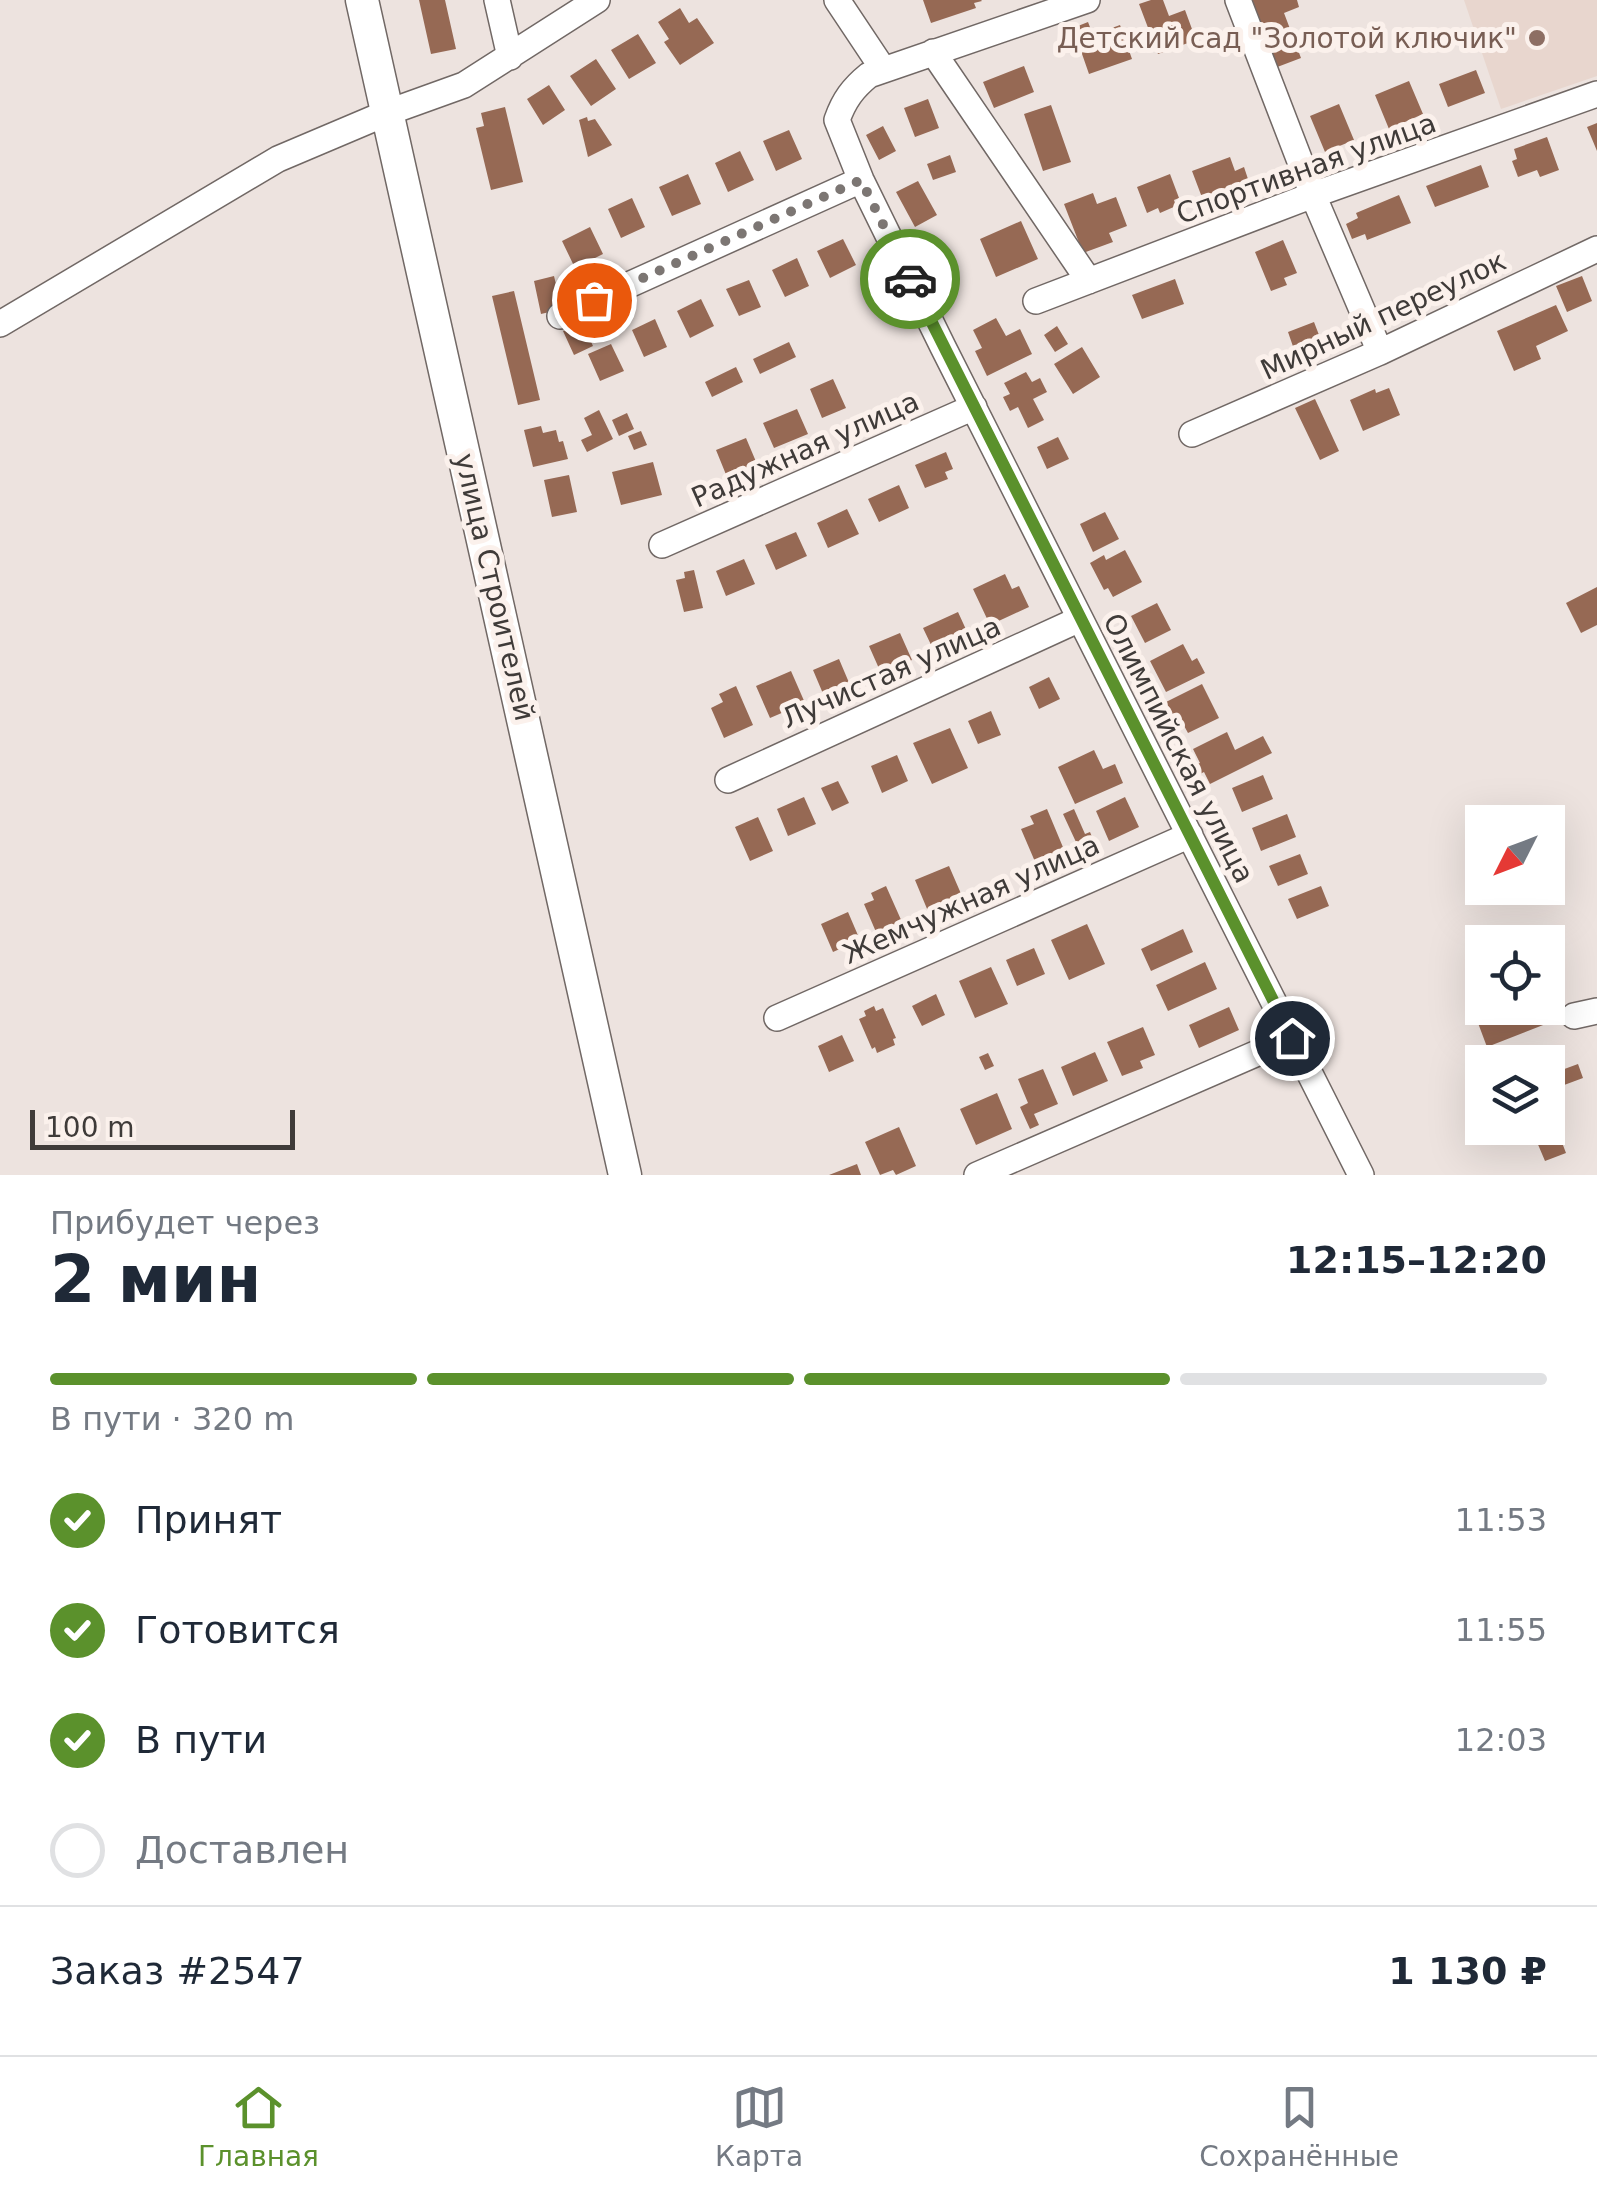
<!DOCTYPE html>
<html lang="ru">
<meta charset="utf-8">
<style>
body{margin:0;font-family:"DejaVu Sans",sans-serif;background:#f6f6f7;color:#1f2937;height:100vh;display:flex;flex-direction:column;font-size:38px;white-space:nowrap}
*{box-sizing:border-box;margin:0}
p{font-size:32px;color:#747a83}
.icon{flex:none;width:55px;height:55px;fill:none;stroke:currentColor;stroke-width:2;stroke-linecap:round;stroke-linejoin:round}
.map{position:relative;height:1175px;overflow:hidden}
.side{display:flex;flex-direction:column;background:#fff;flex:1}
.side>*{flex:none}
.needle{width:65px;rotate:228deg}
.controls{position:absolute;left:1465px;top:805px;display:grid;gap:20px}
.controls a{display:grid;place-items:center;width:100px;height:100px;border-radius:0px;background:#fff;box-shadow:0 10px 40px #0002;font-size:50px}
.scale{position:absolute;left:30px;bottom:25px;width:265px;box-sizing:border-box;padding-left:10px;border:5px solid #3f3b39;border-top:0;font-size:28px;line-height:35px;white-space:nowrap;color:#3f3b39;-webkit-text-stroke:8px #fbf1ec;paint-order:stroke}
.pin{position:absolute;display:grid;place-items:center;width:85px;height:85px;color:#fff;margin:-42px;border:5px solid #fff;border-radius:50%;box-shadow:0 2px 10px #0007}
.courier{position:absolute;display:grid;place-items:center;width:100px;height:100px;margin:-50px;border:8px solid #5b912c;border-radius:50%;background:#fff;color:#222;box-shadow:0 2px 12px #0007}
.headline em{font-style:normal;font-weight:700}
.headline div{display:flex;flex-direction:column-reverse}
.headline{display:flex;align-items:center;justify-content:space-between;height:170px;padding:0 50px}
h1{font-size:65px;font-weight:700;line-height:75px}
.bar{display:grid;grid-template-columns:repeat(4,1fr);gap:15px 10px;align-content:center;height:120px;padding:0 50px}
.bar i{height:12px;border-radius:8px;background:#e0e1e3}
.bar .current{background:#5b912c}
.bar p{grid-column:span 4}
.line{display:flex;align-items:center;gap:25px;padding:0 50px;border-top:2px solid #e0e1e3}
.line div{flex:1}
ol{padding:0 50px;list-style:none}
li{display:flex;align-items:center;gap:30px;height:110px}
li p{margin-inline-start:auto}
li .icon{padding:10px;border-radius:50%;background:#5b912c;color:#fff;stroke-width:4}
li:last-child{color:#747a83}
li i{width:55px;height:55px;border:5px solid #e0e1e3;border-radius:50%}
.tabs{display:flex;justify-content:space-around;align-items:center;height:140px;border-top:2px solid #e0e1e3;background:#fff;font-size:28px;color:#747a83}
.tabs a{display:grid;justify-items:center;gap:5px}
.tabs .current{color:#5b912c}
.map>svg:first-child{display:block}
.built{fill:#e8d6ce}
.building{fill:#966954}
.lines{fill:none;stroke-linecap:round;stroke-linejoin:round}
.minor-casing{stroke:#716865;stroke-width:28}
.major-casing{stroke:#716865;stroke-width:35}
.minor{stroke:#fff;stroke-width:25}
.major{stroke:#fff;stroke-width:32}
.done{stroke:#7c7673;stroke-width:10;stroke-dasharray:0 18}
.route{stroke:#5b912c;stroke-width:12}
.education-dot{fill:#8d6e63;stroke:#fbf1ec;stroke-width:4}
.labels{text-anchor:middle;stroke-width:10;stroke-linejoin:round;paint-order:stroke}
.education-label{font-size:28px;fill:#785e54;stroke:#fbf1ec;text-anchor:end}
.street-label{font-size:28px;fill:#3f3b39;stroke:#fbf1ec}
</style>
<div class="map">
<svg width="1597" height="1175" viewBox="0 0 1597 1175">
<rect width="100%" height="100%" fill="#ede3df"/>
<!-- built -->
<path class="built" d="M 1464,0 L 1597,0 L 1597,76 L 1501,109 Z"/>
<!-- building -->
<path class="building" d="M 419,0 L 445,0 L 456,49 L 431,54 Z
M 923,0 L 981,0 L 982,1 L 974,3 L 976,8 L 931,23 Z
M 1151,0 L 1163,0 L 1169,16 L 1185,10 L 1196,40 L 1158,54 L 1139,4 Z
M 1246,0 L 1297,0 L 1299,7 L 1284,13 L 1301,58 L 1272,69 Z
M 680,8 L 689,23 L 697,18 L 714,43 L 680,65 L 664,42 L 669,39 L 658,22 Z
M 1088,22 L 1093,35 L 1120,25 L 1132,59 L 1089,74 L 1073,28 Z
M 638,34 L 656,63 L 629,79 L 611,50 Z
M 596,59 L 616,89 L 591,106 L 570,76 Z
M 1024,66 L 1034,92 L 994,108 L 983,82 Z
M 1476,70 L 1485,93 L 1448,107 L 1439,84 Z
M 1409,81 L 1423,114 L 1389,129 L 1375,95 Z
M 549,85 L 565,110 L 543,125 L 527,99 Z
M 928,99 L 939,128 L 915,137 L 904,108 Z
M 1339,104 L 1354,140 L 1325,152 L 1310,116 Z
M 1051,105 L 1071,162 L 1043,171 L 1024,114 Z
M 505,107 L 523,182 L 491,190 L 476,128 L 484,126 L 481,113 Z
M 587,117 L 588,121 L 595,119 L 612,145 L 588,157 L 579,120 Z
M 1597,123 L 1597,151 L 1587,127 Z
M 883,126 L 896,151 L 879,160 L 866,135 Z
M 789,130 L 802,159 L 776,171 L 763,141 Z
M 1547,137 L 1559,170 L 1540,177 L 1537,170 L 1518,177 L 1512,161 L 1517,159 L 1514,149 Z
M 740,151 L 754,180 L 728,192 L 715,163 Z
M 950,155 L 956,172 L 933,180 L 927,164 Z
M 1230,157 L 1235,171 L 1244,167 L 1249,182 L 1222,193 L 1224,201 L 1206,208 L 1192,171 Z
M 1481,165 L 1489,187 L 1435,207 L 1426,186 Z
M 688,174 L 701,204 L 672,216 L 659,187 Z
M 1170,174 L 1179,198 L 1174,200 L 1176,206 L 1160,213 L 1158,208 L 1147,213 L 1137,187 Z
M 918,181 L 937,215 L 915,227 L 896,192 Z
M 1093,193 L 1097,204 L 1116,197 L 1127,226 L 1109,233 L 1113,242 L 1083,253 L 1064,204 Z
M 1399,195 L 1411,223 L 1367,240 L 1365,234 L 1352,239 L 1346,224 L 1358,218 L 1356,213 Z
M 632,198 L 645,227 L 621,238 L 608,209 Z
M 1021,221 L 1038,259 L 996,277 L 980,239 Z
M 590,227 L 603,254 L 579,266 L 590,288 L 573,296 L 563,274 L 575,268 L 562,241 Z
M 843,239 L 856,265 L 830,278 L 817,251 Z
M 1283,240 L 1297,273 L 1284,278 L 1287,285 L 1271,291 L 1255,252 Z
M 797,258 L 809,286 L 785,297 L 772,270 Z
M 554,276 L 562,309 L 541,314 L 534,281 Z
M 1582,276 L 1592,301 L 1567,312 L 1556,286 Z
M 1175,279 L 1184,304 L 1142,319 L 1132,295 Z
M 749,280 L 761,307 L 739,316 L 726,289 Z
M 514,291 L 540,400 L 518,405 L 492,296 Z
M 701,299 L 714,326 L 690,338 L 677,311 Z
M 1556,305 L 1568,331 L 1536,346 L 1541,359 L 1514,371 L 1497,331 Z
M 996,318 L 1006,336 L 1020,329 L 1032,354 L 987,376 L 975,351 L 982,348 L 973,330 Z
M 655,319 L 667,347 L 644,357 L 632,330 Z
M 582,322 L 593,346 L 574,355 L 563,331 Z
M 1314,322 L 1324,348 L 1297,358 L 1288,332 Z
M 1057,326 L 1068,344 L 1055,352 L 1044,335 Z
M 789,342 L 796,357 L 760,374 L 753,359 Z
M 611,344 L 624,371 L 600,381 L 588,354 Z
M 1082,347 L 1100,377 L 1073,394 L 1054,364 Z
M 736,367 L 743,382 L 712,397 L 705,382 Z
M 1026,372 L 1032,382 L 1040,378 L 1047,392 L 1033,399 L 1044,420 L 1028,428 L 1018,407 L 1010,411 L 1003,397 L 1010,394 L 1004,383 Z
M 833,379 L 846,408 L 822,418 L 810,389 Z
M 1389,388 L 1400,415 L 1363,431 L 1350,400 L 1375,389 L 1376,393 Z
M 1315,399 L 1339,451 L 1320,460 L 1295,408 Z
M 797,409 L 808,434 L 774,448 L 763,423 Z
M 599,410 L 613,439 L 587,452 L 581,440 L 592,435 L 584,418 Z
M 627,413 L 634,429 L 619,436 L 612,420 Z
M 541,426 L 543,433 L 556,430 L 559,442 L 563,441 L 568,459 L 533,467 L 524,430 Z
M 641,431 L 647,445 L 634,450 L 628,436 Z
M 1058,437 L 1069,459 L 1047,469 L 1037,447 Z
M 746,438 L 757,464 L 727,477 L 716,450 Z
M 946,452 L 953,469 L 945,472 L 948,479 L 925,488 L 915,465 Z
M 653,462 L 662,495 L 621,505 L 612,472 Z
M 569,475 L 577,512 L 552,517 L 544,480 Z
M 899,485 L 909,508 L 879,522 L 868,499 Z
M 847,509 L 859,534 L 828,548 L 817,523 Z
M 1105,512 L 1119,539 L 1093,552 L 1080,524 Z
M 796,532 L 807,556 L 776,570 L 765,545 Z
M 1125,550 L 1142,582 L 1113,597 L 1108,588 L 1104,590 L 1090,563 L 1104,555 L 1106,560 Z
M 744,559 L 755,584 L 726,596 L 716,571 Z
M 694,570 L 703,608 L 684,612 L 676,580 L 685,578 L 684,572 Z
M 1005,574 L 1012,589 L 1019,586 L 1029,607 L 990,625 L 973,589 Z
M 1597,587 L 1597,625 L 1581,633 L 1566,603 Z
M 1157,603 L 1171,630 L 1145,643 L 1131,616 Z
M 958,612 L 969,636 L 934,651 L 923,628 Z
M 900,633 L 912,660 L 881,673 L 869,646 Z
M 1183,644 L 1192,661 L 1197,658 L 1205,673 L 1166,692 L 1150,661 Z
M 839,659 L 850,685 L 824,696 L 813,670 Z
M 791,671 L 805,703 L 770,718 L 756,686 Z
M 1049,677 L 1060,699 L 1039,709 L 1029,687 Z
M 1202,684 L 1219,718 L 1188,733 L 1177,713 L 1173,715 L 1166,702 Z
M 736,686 L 753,725 L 724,738 L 711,708 L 723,702 L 719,694 Z
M 991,711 L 1001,735 L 978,744 L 968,721 Z
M 950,728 L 968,768 L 932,784 L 913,743 Z
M 1227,732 L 1235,750 L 1263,736 L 1272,753 L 1210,784 L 1204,772 L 1200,774 L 1195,765 L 1200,763 L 1193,749 Z
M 1094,750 L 1103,769 L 1115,764 L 1123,783 L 1075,804 L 1058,767 Z
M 897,755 L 908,781 L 882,793 L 871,766 Z
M 1263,775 L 1273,799 L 1242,812 L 1232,788 Z
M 838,781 L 849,803 L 832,811 L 821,788 Z
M 804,797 L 816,824 L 788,836 L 777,809 Z
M 1125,797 L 1139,827 L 1109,841 L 1096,811 Z
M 1047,809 L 1070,864 L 1054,871 L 1048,859 L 1036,864 L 1021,829 L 1034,824 L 1030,816 Z
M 1074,809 L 1085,834 L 1090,832 L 1097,849 L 1082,855 L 1063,814 Z
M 1287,814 L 1296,837 L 1261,851 L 1252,828 Z
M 758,817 L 773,851 L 750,861 L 735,827 Z
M 1300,854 L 1308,874 L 1278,886 L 1269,866 Z
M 949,866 L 962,896 L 945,903 L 952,920 L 935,928 L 915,880 Z
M 886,886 L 902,922 L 898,923 L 902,931 L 883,939 L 879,931 L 876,932 L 864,904 L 874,900 L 871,893 Z
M 1321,886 L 1329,906 L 1297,919 L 1288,899 Z
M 848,912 L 860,940 L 833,952 L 821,924 Z
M 1087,924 L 1105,964 L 1069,980 L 1051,940 Z
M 1183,929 L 1193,952 L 1151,971 L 1141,949 Z
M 1034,948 L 1045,974 L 1017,986 L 1006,960 Z
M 1205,962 L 1217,989 L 1168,1011 L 1156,985 Z
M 991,967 L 1008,1004 L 975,1018 L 959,981 Z
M 936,994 L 945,1015 L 922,1026 L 912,1006 Z
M 1552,995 L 1561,1018 L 1487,1047 L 1478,1023 L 1519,1008 L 1548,1008 L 1548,997 Z
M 874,1006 L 876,1011 L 883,1008 L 896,1038 L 893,1039 L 895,1045 L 877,1053 L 875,1047 L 872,1049 L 859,1019 L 866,1016 L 864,1011 Z
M 1229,1007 L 1239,1030 L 1199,1048 L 1189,1025 Z
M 1143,1027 L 1155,1055 L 1140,1061 L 1143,1068 L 1122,1076 L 1107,1042 Z
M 842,1035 L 854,1061 L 829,1072 L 818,1046 Z
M 1095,1052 L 1108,1081 L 1073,1096 L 1061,1067 Z
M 988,1053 L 994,1066 L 985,1070 L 979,1057 Z
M 1578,1064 L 1583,1078 L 1548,1091 L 1548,1075 Z
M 1043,1069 L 1058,1104 L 1034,1114 L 1039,1125 L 1030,1129 L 1020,1107 L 1028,1103 L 1018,1079 Z
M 997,1093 L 1012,1129 L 976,1145 L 960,1109 Z
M 1548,1106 L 1566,1153 L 1545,1161 L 1531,1128 L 1548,1128 Z
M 899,1127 L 916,1166 L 896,1175 L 893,1170 L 880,1175 L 865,1142 Z
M 857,1164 L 861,1175 L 829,1175 Z"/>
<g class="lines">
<defs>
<path id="minor" d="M 497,0 L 510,57
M 837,0 L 883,69
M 1087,0 L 869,75 C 853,88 844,100 837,120 L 861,180 L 943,347 L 1361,1175
M 1238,0 L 1313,195 L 1380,352
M 933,52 L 1089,281
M 1036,301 L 1313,195 L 1597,94
M 560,316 L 861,180
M 0,324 L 278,159 L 389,112 L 464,85 L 597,0
M 1192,434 L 1380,352 L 1597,249
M 662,545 L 974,407
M 728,780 L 1080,619
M 1574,1016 L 1597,1011
M 777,1018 L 1190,835
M 977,1175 L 1292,1038"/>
<path id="major" d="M 362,0 L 625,1175"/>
</defs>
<!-- minor casing -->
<use href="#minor" class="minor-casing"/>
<!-- major casing -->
<use href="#major" class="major-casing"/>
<!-- minor -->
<use href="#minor" class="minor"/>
<!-- major -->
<use href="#major" class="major"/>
</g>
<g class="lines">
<!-- done -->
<path class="done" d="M 594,300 L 861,180 L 910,279"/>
<!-- route -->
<path class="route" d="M 910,279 L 1292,1038"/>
</g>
<!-- markers -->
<circle class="education-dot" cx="1537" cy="38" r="10"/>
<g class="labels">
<!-- education labels -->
<g class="education-label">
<text x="1517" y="48">Детский сад "Золотой ключик"</text>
</g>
<!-- street labels -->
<g class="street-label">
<text transform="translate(1306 168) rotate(-20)" y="10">Спортивная улица</text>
<text transform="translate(1383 315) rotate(-25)" y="10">Мирный переулок</text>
<text transform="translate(805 449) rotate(-24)" y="10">Радужная улица</text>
<text transform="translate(495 587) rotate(77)" y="10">улица Строителей</text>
<text transform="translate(891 672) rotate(-24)" y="10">Лучистая улица</text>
<text transform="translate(1179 748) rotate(63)" y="10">Олимпийская улица</text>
<text transform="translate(971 899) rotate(-24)" y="10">Жемчужная улица</text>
</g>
</g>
</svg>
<div class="controls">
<a><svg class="needle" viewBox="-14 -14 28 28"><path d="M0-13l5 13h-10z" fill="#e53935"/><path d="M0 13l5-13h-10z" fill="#747a83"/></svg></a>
<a><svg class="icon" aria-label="locate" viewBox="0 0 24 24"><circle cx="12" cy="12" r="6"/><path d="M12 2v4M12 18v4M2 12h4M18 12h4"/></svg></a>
<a><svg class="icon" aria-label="layers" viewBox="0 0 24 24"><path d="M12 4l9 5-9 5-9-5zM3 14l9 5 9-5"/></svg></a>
</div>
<div class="scale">100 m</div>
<div class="pin" style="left:594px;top:300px;background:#ea580c"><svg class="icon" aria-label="bag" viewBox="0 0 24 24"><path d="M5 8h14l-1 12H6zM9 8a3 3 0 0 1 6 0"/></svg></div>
<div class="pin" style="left:1292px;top:1038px;background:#1f2937"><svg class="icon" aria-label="home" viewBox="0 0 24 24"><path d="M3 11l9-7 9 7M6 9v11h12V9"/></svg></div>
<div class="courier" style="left:910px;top:279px"><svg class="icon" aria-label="car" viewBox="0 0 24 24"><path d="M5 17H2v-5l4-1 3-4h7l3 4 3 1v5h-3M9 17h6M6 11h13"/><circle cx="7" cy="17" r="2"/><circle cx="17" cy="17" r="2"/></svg></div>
</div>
<section class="side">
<div class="headline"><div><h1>2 мин</h1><p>Прибудет через</p></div><em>12:15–12:20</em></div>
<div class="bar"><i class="current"></i><i class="current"></i><i class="current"></i><i></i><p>В пути · 320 m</p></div>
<ol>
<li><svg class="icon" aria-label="check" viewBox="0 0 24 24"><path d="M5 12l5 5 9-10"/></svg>Принят<p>11:53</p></li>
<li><svg class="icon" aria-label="check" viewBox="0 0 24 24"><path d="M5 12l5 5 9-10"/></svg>Готовится<p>11:55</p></li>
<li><svg class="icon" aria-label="check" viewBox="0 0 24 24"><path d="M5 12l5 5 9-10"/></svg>В пути<p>12:03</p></li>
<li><i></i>Доставлен</li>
</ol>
<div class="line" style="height:130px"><div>Заказ #2547</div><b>1 130 ₽</b></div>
</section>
<nav class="tabs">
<a class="current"><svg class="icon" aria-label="home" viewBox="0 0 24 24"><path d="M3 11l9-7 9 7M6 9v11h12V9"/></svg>Главная</a>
<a><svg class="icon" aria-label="map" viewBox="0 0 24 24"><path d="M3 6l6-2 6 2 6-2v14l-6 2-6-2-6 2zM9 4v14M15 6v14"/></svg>Карта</a>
<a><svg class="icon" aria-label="saved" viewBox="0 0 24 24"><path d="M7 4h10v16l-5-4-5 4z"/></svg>Сохранённые</a>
</nav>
